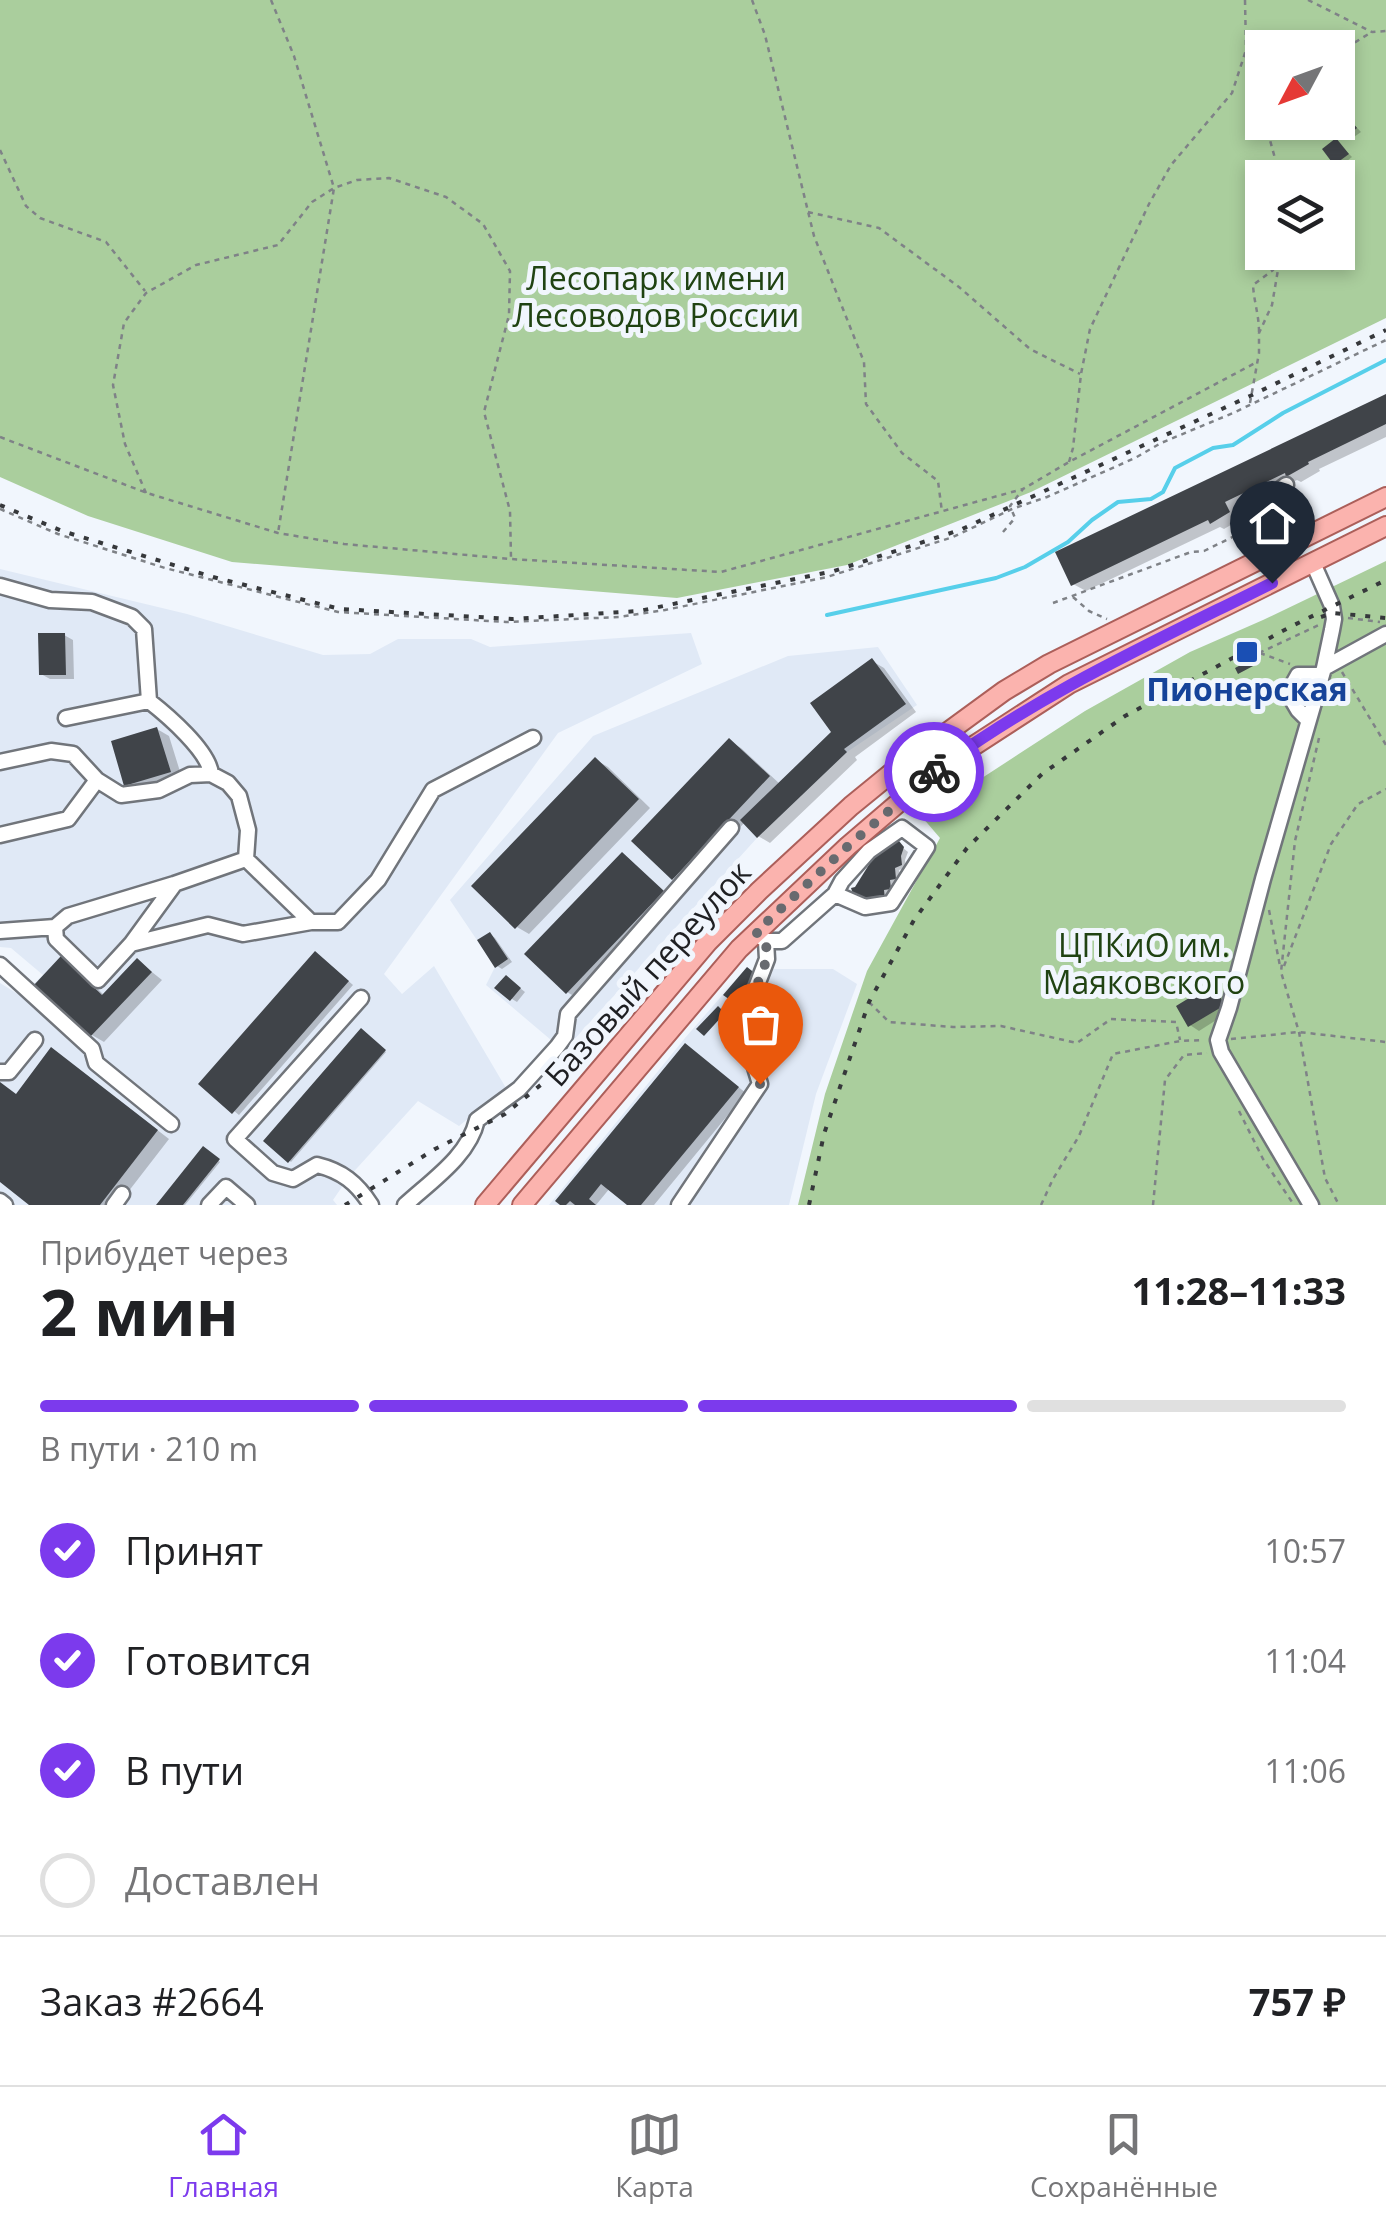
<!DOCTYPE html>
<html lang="ru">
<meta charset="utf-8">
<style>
body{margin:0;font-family:"Open Sans",sans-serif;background:#f2f2f2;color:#202124;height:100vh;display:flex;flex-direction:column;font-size:38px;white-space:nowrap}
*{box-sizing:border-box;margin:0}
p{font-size:32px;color:#757577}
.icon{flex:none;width:55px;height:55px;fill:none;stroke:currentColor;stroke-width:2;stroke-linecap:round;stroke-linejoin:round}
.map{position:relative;height:1205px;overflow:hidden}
.side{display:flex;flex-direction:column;background:#fff;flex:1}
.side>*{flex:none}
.needle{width:65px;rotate:229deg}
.fabs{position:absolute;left:1245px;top:30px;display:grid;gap:20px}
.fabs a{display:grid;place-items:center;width:110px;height:110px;border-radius:0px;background:#fff;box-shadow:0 5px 15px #0003;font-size:50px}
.pin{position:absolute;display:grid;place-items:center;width:85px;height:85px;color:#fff;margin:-102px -42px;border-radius:50% 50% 50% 0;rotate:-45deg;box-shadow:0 0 10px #0007}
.pin .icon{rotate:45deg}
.courier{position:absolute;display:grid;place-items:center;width:100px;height:100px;margin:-50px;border:8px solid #7c3aed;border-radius:50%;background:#fff;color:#222;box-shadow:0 2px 12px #0007}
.overview em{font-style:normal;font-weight:700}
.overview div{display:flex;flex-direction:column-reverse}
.overview{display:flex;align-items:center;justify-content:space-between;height:170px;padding:0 40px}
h1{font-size:65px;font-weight:700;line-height:75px}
.bar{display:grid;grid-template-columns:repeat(4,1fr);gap:15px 10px;align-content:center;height:120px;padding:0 40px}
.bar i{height:12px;border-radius:8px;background:#e0e0e0}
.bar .selected{background:#7c3aed}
.bar p{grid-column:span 4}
.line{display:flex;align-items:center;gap:25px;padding:0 40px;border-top:2px solid #e0e0e0}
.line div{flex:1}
ol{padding:0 40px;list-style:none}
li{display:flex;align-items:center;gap:30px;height:110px}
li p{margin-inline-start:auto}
li .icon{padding:10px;border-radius:50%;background:#7c3aed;color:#fff;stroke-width:4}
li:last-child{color:#757577}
li i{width:55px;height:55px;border:5px solid #e0e0e0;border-radius:50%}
.menu{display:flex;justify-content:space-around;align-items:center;height:140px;border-top:2px solid #e0e0e0;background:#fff;font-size:28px;color:#757577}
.menu a{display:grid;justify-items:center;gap:5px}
.menu .selected{color:#7c3aed}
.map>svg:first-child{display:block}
.built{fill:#e0e9f6}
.green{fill:#aace9d;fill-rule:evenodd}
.shadow{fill:#0003}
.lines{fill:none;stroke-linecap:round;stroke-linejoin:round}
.stream{stroke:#57cfea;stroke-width:4}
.building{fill:#404449}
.minor-casing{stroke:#71757b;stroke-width:19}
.major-casing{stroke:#ac5f5a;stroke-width:22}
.path{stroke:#7f8287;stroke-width:2.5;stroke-dasharray:5 5;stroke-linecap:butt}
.minor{stroke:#fff;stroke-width:14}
.major{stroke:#fbb3ae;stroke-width:18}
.rail{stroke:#36383b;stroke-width:4;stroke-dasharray:5 10;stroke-linecap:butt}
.done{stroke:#686a6f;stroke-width:10;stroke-dasharray:0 18}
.route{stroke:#7c3aed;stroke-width:12}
.transit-dot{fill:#1a4fb4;stroke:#f1f6fd;stroke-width:4}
.labels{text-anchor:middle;stroke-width:10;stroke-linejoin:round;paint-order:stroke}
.park-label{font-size:32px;fill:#204312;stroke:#f1f6fd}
.transit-label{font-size:32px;font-weight:bold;fill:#164399;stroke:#f1f6fd}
.street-label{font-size:32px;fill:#1e1f22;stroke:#f1f6fd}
</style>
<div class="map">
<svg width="1386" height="1205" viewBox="0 0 1386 1205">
<rect width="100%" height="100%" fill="#f1f6fd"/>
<!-- built -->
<path class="built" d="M 0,569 L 187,614 L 323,655 L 370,654 L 398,639 L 471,639 L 490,647 L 691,633 L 702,664 L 558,733 L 384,974 L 402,994 L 434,966 L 506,1088 L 459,1126 L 418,1101 L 348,1178 L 333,1200 L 337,1205 L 0,1205 L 0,983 L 21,996 L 43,975 L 11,948 L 0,947 Z
M 878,647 L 917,705 L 847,752 L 757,838 L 562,1053 L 551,1040 L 486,985 L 495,967 L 450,900 L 593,736 L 788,656 Z
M 747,967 L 759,978 L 772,973 L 773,969 L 833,969 L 857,984 L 816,1094 L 789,1205 L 549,1205 L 685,1038 Z"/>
<!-- green -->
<path class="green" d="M 0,0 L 1386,0 L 1386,318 L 1031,492 L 847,565 L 677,598 L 232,562 L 88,516 L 0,477 ZM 1262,48 L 1338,48 L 1338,122 L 1262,122 ZM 1262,178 L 1338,178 L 1338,252 L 1262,252 Z
M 1386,561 L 1386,1205 L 798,1205 L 825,1094 L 867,971 L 940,838 L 922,817 L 1085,711 L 1190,652 L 1263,620 Z"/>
<!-- shadow -->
<path class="shadow" d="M 1339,109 L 1361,132 L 1354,137 L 1338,121 Z
M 1336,141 L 1352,157 L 1341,166 L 1336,163 Z
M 1386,396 L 1386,437 L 1319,469 L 1320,471 L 1301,482 L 1297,480 L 1236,509 L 1241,519 L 1224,529 L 1220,527 L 1086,591 L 1073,584 Z
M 64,635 L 73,640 L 74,679 L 50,679 L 41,674 Z
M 872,661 L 884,668 L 916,712 L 855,757 L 857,760 L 770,843 L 758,836 L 745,822 L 686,885 L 674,878 L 729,741 L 741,748 L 781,785 L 835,732 Z
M 157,729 L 169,736 L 182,778 L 139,791 L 127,784 Z
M 596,760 L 608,767 L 650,808 L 529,934 L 517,927 Z
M 898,844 L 908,852 L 905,860 L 906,868 L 899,870 L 901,881 L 895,882 L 896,891 L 889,892 L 890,901 L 874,904 Z
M 628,858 L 667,896 L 572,995 L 567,992 Z
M 490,934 L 495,938 L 512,962 L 502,969 L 497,966 Z
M 321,957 L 353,985 L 239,1115 L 201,1084 Z
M 61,959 L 74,966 L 105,996 L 138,961 L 162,980 L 104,1042 L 92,1035 L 37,985 Z
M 511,981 L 525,992 L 517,1002 L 512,999 Z
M 1212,987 L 1221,992 L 1232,1010 L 1199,1031 L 1190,1025 Z
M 361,1031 L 386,1052 L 291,1162 L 267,1140 Z
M 686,1046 L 746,1093 L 654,1205 L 630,1205 L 610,1188 L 596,1205 L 564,1205 Z
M 64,1058 L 169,1139 L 118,1205 L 33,1205 L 0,1179 L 0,1084 L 17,1096 Z
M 203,1149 L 220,1162 L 185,1205 L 159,1205 Z"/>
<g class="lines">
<!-- stream -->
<path class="stream" d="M 827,615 L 996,578 L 1025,567 L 1068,542 L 1092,520 L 1118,502 L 1151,499 L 1163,492 L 1175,468 L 1213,448 L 1233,445 L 1283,413 L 1386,360"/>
</g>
<!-- building -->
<path class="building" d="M 1338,105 L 1357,128 L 1347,136 L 1338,125 Z
M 1336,138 L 1349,154 L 1334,165 L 1322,149 Z
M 1386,394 L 1386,424 L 1308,462 L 1309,464 L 1286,477 L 1285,473 L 1225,502 L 1230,512 L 1210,524 L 1208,520 L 1071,586 L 1055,552 Z
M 38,633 L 65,633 L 66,675 L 39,675 Z
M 872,658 L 906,704 L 844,749 L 847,752 L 757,838 L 740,820 L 831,732 L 810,703 Z
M 1252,659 L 1255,665 L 1238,674 L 1235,668 Z
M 157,727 L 171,772 L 124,786 L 111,741 Z
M 729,738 L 770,776 L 672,880 L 631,841 Z
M 595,757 L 639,799 L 515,929 L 471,886 Z
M 893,841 L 899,841 L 904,847 L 901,856 L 902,865 L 895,868 L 896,879 L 890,880 L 891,889 L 884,890 L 885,899 L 867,902 L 853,894 L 851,888 L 855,887 L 880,847 Z
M 622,852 L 664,891 L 566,994 L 524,954 Z
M 490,932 L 508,959 L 495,968 L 477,940 Z
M 315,951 L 349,981 L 232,1114 L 198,1084 Z
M 61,956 L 102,995 L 137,958 L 152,972 L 90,1037 L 34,985 Z
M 747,967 L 756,974 L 733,1002 L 723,995 Z
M 506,975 L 521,988 L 510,1001 L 494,988 Z
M 1212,984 L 1225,1005 L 1188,1027 L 1176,1006 Z
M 718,1006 L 725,1013 L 704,1036 L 696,1029 Z
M 782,1024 L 792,1037 L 786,1042 L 776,1029 Z
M 361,1028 L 386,1050 L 288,1163 L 263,1141 Z
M 685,1043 L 739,1087 L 641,1205 L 627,1205 L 601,1184 L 589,1199 L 596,1205 L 575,1205 L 570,1201 L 566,1205 L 560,1205 L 555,1201 Z
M 51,1047 L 158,1130 L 100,1205 L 29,1205 L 0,1182 L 0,1082 L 16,1094 Z
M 203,1146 L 220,1159 L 183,1205 L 156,1205 Z"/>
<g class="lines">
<defs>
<path id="minor" d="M 1285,546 L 1270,518 L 1267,500 L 1286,485
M 0,586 L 50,600 L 92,602 L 132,617 L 144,629 L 149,701 C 167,715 209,751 211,774
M 1324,668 L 1386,634
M 66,718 L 149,701
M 1308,720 L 1298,710 L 1288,693 L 1298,675 L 1321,675
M 0,762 L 51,751 L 73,754 L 97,780 L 121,795 L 159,790 L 190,775 L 211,774 L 228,783 L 239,796 L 248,830 L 246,859 L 311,922 L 338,922 L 378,880 L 433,790 L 533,738
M 0,835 L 68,819 L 97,780
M 55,927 L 68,916 L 174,884 L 246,859
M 0,931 L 55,927 L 56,939 L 98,980 L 131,944 L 208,925 L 243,934 L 311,922
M 766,941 L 782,941 L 835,894 L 842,881 L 869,851 L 902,828 L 927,847 L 891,903 L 865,907 L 835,894
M 131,944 L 174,885
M 0,965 L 92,1049 L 96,1063 L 171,1124
M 361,998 L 235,1139 L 273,1173 L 293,1179 L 317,1165 C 342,1171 357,1183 371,1205
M 0,1072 L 9,1072 L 35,1040
M 0,1201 L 5,1205
M 114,1205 L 122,1194
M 209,1205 L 226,1187 L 247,1205
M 405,1205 C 431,1181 469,1156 477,1120 L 519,1089 L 557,1047 L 565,1036 L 568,1014 L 731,828
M 679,1205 L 760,1084 L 742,1024 L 767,959 L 766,941 L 760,936
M 1311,1205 L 1221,1052 L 1218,1040 L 1229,1008 L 1263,879 L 1324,668 L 1332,630 L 1334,619 L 1332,606 L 1313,563"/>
<path id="major" d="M 485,1205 L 708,942 L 759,891 L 851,806 L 889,775 L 1004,691 L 1049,664 L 1386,497
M 522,1205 L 739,949 L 848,846 L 938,769 L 1069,684 L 1386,526"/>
</defs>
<!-- minor casing -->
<use href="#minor" class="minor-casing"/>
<!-- major casing -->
<use href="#major" class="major-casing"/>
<!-- path -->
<path class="path" d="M 271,0 L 294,56 L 334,188 L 278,533
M 752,0 L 765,35 L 814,236 L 864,362 L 866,404 L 902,453 L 938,481 L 942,512
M 1245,0 L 1246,50
M 1308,0 L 1372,32 L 1386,31
M 1338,53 L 1370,33
M 1265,122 L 1276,162 L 1278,178
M 0,150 L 26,206 L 40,218 L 106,242 L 145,291
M 808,212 L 879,228 L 959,287 L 1030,349 L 1080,374
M 1259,332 C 1259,315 1254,302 1253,285 L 1273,270 L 1277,261
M 1250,403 L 1259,353 L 1259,333 L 1272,305 L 1281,252
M 0,437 L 147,493 L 278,533 L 344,544 L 511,559 L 721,572 L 1023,489
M 1069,462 L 1073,448 L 1081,374 L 1090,329 L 1149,204 L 1171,165 L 1232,93 L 1246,50 L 1253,46 L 1261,57 L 1262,114
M 146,493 L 125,444 L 113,385 L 124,323 L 146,293 L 196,265 L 278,245 L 312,202 L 334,188 L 357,180 L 389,178 L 446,197 L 483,224 L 510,271 L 509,315 L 484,412 L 510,511 L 511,558
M 0,509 L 58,534 L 165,568 L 338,612 L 506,622 L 619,617 L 665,610 L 827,577 L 953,537 L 1012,509 L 1047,497 L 1135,458 L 1161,443 L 1233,413 L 1386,340
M 1003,532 L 1015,518 L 1010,506 L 1023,489 L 1069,462 L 1257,362
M 1073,597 L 1089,611 L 1107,619
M 1053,603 L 1191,552 L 1204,551 L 1257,525
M 1348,618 L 1380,622
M 1259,653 L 1321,624
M 1260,653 L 1290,664
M 1342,672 L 1386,745
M 1319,738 L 1295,841 L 1281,972 L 1299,1032 L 1325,1178 L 1339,1205
M 1269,910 L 1280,966
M 1284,966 L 1331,844 L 1358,804 L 1386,789
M 869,1002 L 889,1022 L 953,1027 L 1001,1026 L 1077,1043 L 1111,1019 L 1176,1022 L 1180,1040
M 1231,1039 L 1299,1032 L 1386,1042
M 1239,1111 L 1263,1159 L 1294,1205
M 1041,1205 L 1053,1179 L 1079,1136 L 1113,1054 L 1180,1041 L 1203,1040
M 1153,1205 L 1165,1080 L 1184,1055 L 1207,1053"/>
<!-- minor -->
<use href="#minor" class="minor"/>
<!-- major -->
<use href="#major" class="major"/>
<!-- rail -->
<path class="rail" d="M 0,505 L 62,531 L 213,577 L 340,609 L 512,619 L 639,611 L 834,571 L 960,530 L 1250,396 L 1386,330
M 1321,617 L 1333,613 L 1386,618
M 345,1205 L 435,1149 L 505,1114 L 559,1070 L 616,1008
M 809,1205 L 824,1134 L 869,1002 L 914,920 L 967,848 L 1042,774 L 1125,716 L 1292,626 L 1386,580"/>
</g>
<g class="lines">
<!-- done -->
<path class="done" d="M 760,1084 L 742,1024 L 767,959 L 766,942 L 756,932 L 848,846 L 934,772"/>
<!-- route -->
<path class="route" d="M 934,772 C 1038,694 1156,641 1272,583"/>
</g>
<!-- markers -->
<rect class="transit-dot" x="1235" y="640" width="24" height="24" rx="5"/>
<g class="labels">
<!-- park labels -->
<g class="park-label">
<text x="656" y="290">Лесопарк имени<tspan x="656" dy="37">Лесоводов России</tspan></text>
<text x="1144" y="957">ЦПКиО им.<tspan x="1144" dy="37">Маяковского</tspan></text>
</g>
<!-- transit labels -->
<g class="transit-label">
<text x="1247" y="701">Пионерская</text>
</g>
<!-- street labels -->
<g class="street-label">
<text transform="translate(648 974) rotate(-48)" y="11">Базовый переулок</text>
</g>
</g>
</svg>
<div class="fabs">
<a><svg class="needle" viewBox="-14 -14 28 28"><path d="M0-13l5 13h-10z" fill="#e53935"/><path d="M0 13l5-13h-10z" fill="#757577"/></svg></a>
<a><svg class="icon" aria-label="layers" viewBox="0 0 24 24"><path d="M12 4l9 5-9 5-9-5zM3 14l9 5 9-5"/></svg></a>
</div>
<div class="pin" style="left:760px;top:1084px;background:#ea580c"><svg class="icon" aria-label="bag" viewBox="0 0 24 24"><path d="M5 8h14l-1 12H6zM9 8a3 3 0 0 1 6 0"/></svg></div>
<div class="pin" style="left:1272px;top:583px;background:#1f2937"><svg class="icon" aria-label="home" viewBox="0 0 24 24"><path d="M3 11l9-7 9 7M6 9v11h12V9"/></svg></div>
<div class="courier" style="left:934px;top:772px"><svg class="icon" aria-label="bike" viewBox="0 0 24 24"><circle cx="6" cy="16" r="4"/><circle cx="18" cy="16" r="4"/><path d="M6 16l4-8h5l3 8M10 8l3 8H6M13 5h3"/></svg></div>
</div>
<section class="side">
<div class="overview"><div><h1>2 мин</h1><p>Прибудет через</p></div><em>11:28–11:33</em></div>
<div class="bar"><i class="selected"></i><i class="selected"></i><i class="selected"></i><i></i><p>В пути · 210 m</p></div>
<ol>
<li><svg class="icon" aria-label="check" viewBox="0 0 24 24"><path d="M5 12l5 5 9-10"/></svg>Принят<p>10:57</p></li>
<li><svg class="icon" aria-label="check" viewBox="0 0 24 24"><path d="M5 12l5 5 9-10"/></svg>Готовится<p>11:04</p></li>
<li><svg class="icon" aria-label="check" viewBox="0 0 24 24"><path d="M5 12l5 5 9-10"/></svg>В пути<p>11:06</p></li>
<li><i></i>Доставлен</li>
</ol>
<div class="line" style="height:130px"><div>Заказ #2664</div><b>757 ₽</b></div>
</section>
<nav class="menu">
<a class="selected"><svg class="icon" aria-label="home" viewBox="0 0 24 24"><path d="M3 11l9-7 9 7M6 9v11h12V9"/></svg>Главная</a>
<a><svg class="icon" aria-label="map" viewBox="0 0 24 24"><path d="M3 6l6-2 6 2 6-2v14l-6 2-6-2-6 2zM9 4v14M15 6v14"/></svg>Карта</a>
<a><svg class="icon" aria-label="saved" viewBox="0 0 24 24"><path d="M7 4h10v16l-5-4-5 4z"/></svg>Сохранённые</a>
</nav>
